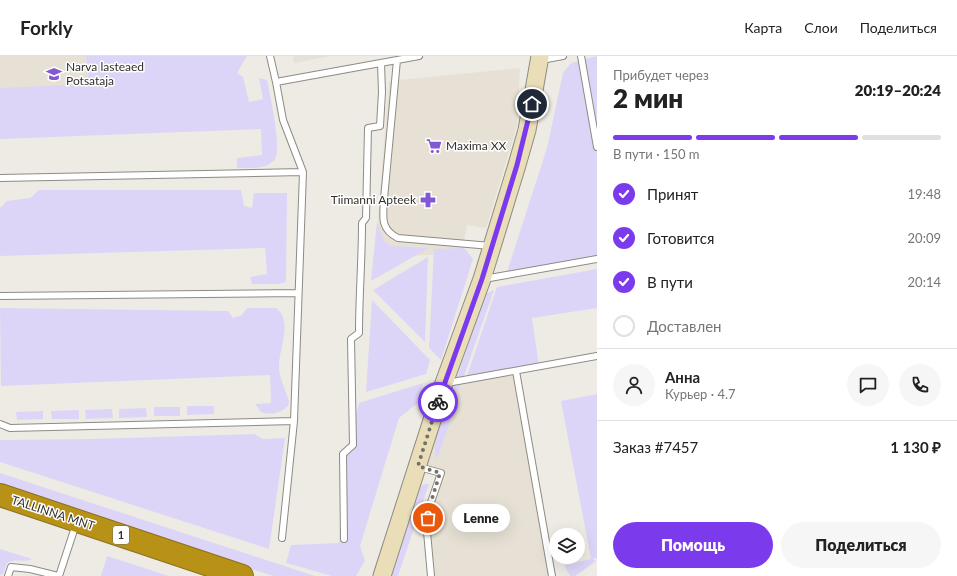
<!DOCTYPE html>
<html lang="ru">
<meta charset="utf-8">
<style>
body{margin:0;font-family:Lato,sans-serif;background:#f6f6f6;color:#222;height:100vh;display:flex;flex-direction:column;font-size:15px;white-space:nowrap}
*{box-sizing:border-box;margin:0}
p{font-size:13px;color:#767676}
.icon{flex:none;width:22px;height:22px;fill:none;stroke:currentColor;stroke-width:2;stroke-linecap:round;stroke-linejoin:round}
.map{position:relative;flex:1;overflow:hidden}
.details{display:flex;flex-direction:column;background:#fff;width:360px}
.details>*{flex:none}
.controls{position:absolute;left:549px;top:472px;display:grid;gap:8px}
.controls a{display:grid;place-items:center;width:36px;height:36px;border-radius:50%;background:#fff;box-shadow:0 4px 16px #0002;font-size:20px}
.pin{position:absolute;display:grid;place-items:center;width:34px;height:34px;color:#fff;margin:-17px;border:2px solid #fff;border-radius:50%;box-shadow:0 1px 4px #0007}
.courier{position:absolute;display:grid;place-items:center;width:40px;height:40px;margin:-20px;border:3px solid #7c3aed;border-radius:50%;background:#fff;color:#222;box-shadow:0 1px 5px #0007}
.bubble{position:absolute;height:28px;border-radius:14px;background:#fff;box-shadow:0 4px 16px #0002;font-size:13px;font-weight:800;line-height:28px;text-align:center}
.summary em{font-style:normal;font-weight:800}
.summary div{display:flex;flex-direction:column-reverse}
.summary{display:flex;align-items:center;justify-content:space-between;height:68px;padding:0 16px}
h1{font-size:26px;font-weight:800;line-height:30px}
.bar{display:grid;grid-template-columns:repeat(4,1fr);gap:6px 4px;align-content:center;height:48px;padding:0 16px}
.bar i{height:5px;border-radius:3px;background:#e0e0e0}
.bar .selected{background:#7c3aed}
.bar p{grid-column:span 4}
.line{display:flex;align-items:center;gap:10px;padding:0 16px;border-top:1px solid #e0e0e0}
.line div{flex:1}
.round{display:grid;place-items:center;flex:none;width:42px;height:42px;border-radius:21px;background:#f6f6f6}
ol{padding:0 16px;list-style:none}
li{display:flex;align-items:center;gap:12px;height:44px}
li p{margin-inline-start:auto}
li .icon{padding:4px;border-radius:50%;background:#7c3aed;color:#fff;stroke-width:4}
li:last-child{color:#767676}
li i{width:22px;height:22px;border:2px solid #e0e0e0;border-radius:50%}
.primary-button{display:flex;gap:8px;margin-top:auto;padding:8px 16px}
.primary-button a{flex:1;height:46px;border-radius:24px;background:#7c3aed;color:#fff;font-size:16px;font-weight:800;line-height:46px;text-align:center}
.primary-button a+a{background:#f6f6f6;color:#222}
header{display:flex;align-items:center;gap:24px;box-sizing:border-box;height:56px;padding:0 20px;background:#fff;border-bottom:1px solid #e0e0e0}
header strong{font-size:19px}
nav{display:flex;gap:22px;margin-inline-start:auto;font-size:14px}
main{display:flex;flex:1;min-height:0}
.map>svg:first-child{display:block}
.built{fill:#e6e1d4}
.grass{fill:#ddd5f7}
.lines{fill:none;stroke-linecap:round;stroke-linejoin:round}
.lane-casing{stroke:#8d8b84;stroke-width:8}
.secondary-casing{stroke:#8d8b84;stroke-width:19}
.highway-casing{stroke:#896f1f;stroke-width:24}
.lane{stroke:#fff;stroke-width:6}
.secondary{stroke:#eadeb9;stroke-width:17}
.highway{stroke:#b89117;stroke-width:22}
.done{stroke:#73716d;stroke-width:4;stroke-dasharray:0 7.2}
.route{stroke:#7c3aed;stroke-width:5}
.labels{text-anchor:middle;stroke-width:3;stroke-linejoin:round;paint-order:stroke}
.shield{fill:#fff;stroke:#6f6e6c;stroke-width:1}
.shield-label{font-size:11px;font-weight:bold;fill:#31302d}
.poi-label{font-size:12px;fill:#31302d;stroke:#fff;text-anchor:start}
.street-label{font-size:12px;fill:#31302d;stroke:#fff}
</style>
<header>
<strong>Forkly</strong>
<nav><a>Карта</a><a>Слои</a><a>Поделиться</a></nav>
</header>
<main>
<div class="map">
<svg width="597" height="520" viewBox="0 0 597 520">
<rect width="100%" height="100%" fill="#eeebe5"/>
<!-- built -->
<path class="built" d="M 0,0 L 104,0 L 111,36 L 0,39 Z
M 293,0 L 331,0 L 294,7 Z
M 520,12 L 517,70 L 486,172 L 467,169 L 462,197 L 375,202 L 389,25 Z
M 516,315 L 552,520 L 431,520 L 427,476 L 440,417 L 418,410 L 444,327 Z"/>
<!-- grass -->
<path class="grass" d="M 86,0 L 247,0 L 237,17 L 243,21 L 249,46 L 263,43 L 259,22 L 267,24 C 270,38 282,93 275,103 C 268,114 248,112 237,112 L 237,102 L 262,99 L 261,73 L 0,83 L 0,32 L 89,28 Z
M 597,0 L 597,203 L 506,219 L 547,92 L 563,17 L 571,7 Z
M 39,134 L 241,134 L 244,150 L 252,152 L 254,137 L 287,137 L 286,226 L 278,228 L 252,228 L 250,221 L 267,218 L 265,192 L 0,200 L 0,152 L 7,145 L 30,142 Z
M 377,166 L 384,185 L 391,190 L 429,192 L 371,225 Z
M 464,192 L 473,203 L 441,304 L 429,292 L 434,193 Z
M 428,201 L 425,286 L 373,234 Z
M 597,213 L 597,252 L 532,262 L 539,310 L 466,323 L 497,231 Z
M 494,234 L 459,334 L 456,334 L 454,330 L 485,238 Z
M 372,244 L 430,304 L 426,318 L 366,336 Z
M 0,252 L 228,255 L 233,262 L 242,259 L 247,252 L 276,252 C 294,265 278,294 279,312 C 280,323 286,335 289,346 L 288,350 C 279,358 271,359 261,356 L 255,348 L 271,347 L 270,319 L 1,330 Z
M 423,327 L 418,347 L 399,362 L 360,490 L 365,505 L 356,520 L 332,520 L 286,507 L 291,489 L 339,487 L 343,414 L 359,347 Z
M 597,338 L 597,502 L 593,503 L 596,505 L 575,520 L 570,520 L 564,509 L 591,503 L 561,345 Z
M 187,350 L 214,350 L 214,358 L 187,359 Z
M 154,351 L 180,351 L 180,360 L 154,360 Z
M 146,352 L 147,361 L 119,362 L 119,353 Z
M 454,352 L 454,355 L 437,403 C 431,393 439,366 446,358 C 448,355 451,354 454,352 Z
M 112,353 L 113,362 L 86,363 L 85,354 Z
M 79,354 L 79,363 L 52,363 L 51,355 Z
M 43,355 L 43,363 L 17,364 L 16,356 Z
M 254,378 L 263,383 L 285,382 L 269,493 L 0,406 L 0,384 L 92,383 Z
M 0,417 L 315,520 L 273,520 L 0,430 Z
M 425,428 L 429,428 L 398,520 L 392,520 L 418,438 L 421,430 Z
M 0,493 L 32,503 C 24,507 15,502 7,507 L 3,518 L 0,519 Z
M 107,500 L 169,520 L 101,520 Z"/>
<g class="lines">
<defs>
<path id="lane" d="M 270,0 L 276,26 L 419,0
M 581,0 L 597,91
M 397,4 L 384,143 C 383,161 380,173 398,182 L 491,190
M 541,4 L 563,0
M 276,26 L 283,64 L 303,116 L 294,365 L 282,482
M 0,122 L 303,116
M 484,223 L 597,203
M 0,240 L 297,237
M 516,315 L 552,520
M 447,327 L 597,300
M 0,368 L 10,372 L 294,365
M 419,411 L 441,417 L 430,449 L 427,476 L 431,520
M 344,483 L 343,398 L 353,389 L 351,283 L 359,277 C 359,240 362,204 362,167 L 366,162 L 368,72 L 380,70 L 382,36 L 381,7
M 8,520 L 11,511 L 30,513 L 58,520
M 59,520 L 76,468"/>
<path id="secondary" d="M 382,520 L 444,327 L 482,223 L 517,109 L 527,74 L 540,0"/>
<path id="highway" d="M 0,439 L 242,520"/>
</defs>
<!-- lane casing -->
<use href="#lane" class="lane-casing"/>
<!-- secondary casing -->
<use href="#secondary" class="secondary-casing"/>
<!-- highway casing -->
<use href="#highway" class="highway-casing"/>
<!-- lane -->
<use href="#lane" class="lane"/>
<!-- secondary -->
<use href="#secondary" class="secondary"/>
<!-- highway -->
<use href="#highway" class="highway"/>
</g>
<g class="lines">
<!-- done -->
<path class="done" d="M 428,462 L 430,449 L 440,417 L 418,410 L 438,346"/>
<!-- route -->
<path class="route" d="M 438,346 L 482,223 L 517,109 L 532,48"/>
</g>
<!-- icons -->
<defs>
<symbol id="school-bare" viewBox="-9 -9 18 18"><path d="M0-5L7-2L0 1L-7-2ZM-4 1L0 2.5L4 1V4Q0 6-4 4Z" fill="#8358d2" stroke="#fff" stroke-width="2.5" paint-order="stroke"/></symbol>
<symbol id="supermarket-bare" viewBox="-9 -9 18 18"><path d="M-6-5.5h2.5l.6 2H6L4.5 2H-2.5L-4.4-4H-6ZM-1.5 3.2a1.3 1.3 0 1 0 .1 0ZM3 3.2a1.3 1.3 0 1 0 .1 0Z" fill="#8358d2" stroke="#fff" stroke-width="2.5" paint-order="stroke"/></symbol>
<symbol id="pharmacy-bare" viewBox="-9 -9 18 18"><path d="M-2-6h4v4h4v4h-4v4h-4v-4h-4v-4h4Z" fill="#8358d2" stroke="#fff" stroke-width="2.5" paint-order="stroke"/></symbol>
</defs>
<g fill-rule="evenodd">
<use href="#school-bare" x="43" y="7" width="22" height="22"/>
<use href="#supermarket-bare" x="423" y="79" width="22" height="22"/>
<use href="#pharmacy-bare" x="417" y="133" width="22" height="22"/>
</g>
<g class="labels">
<!-- shield labels -->
<rect class="shield" x="113" y="470" width="16" height="18" rx="3"/>
<g class="shield-label">
<text x="121" y="483">1</text>
</g>
<!-- poi labels -->
<g class="poi-label">
<text x="66" y="15">Narva lasteaed<tspan x="66" dy="14">Potsataja</tspan></text>
<text x="446" y="94">Maxima XX</text>
<text x="416" y="148" text-anchor="end">Tiimanni Apteek</text>
</g>
<!-- street labels -->
<g class="street-label">
<text transform="translate(53 457) rotate(18)" y="4">TALLINNA MNT</text>
</g>
</g>
</svg>
<div class="controls">
<a><svg class="icon" aria-label="layers" viewBox="0 0 24 24"><path d="M12 4l9 5-9 5-9-5zM3 14l9 5 9-5"/></svg></a>
</div>
<div class="pin" style="left:428px;top:462px;background:#ea580c"><svg class="icon" aria-label="bag" viewBox="0 0 24 24"><path d="M5 8h14l-1 12H6zM9 8a3 3 0 0 1 6 0"/></svg></div>
<div class="pin" style="left:532px;top:48px;background:#1f2937"><svg class="icon" aria-label="home" viewBox="0 0 24 24"><path d="M3 11l9-7 9 7M6 9v11h12V9"/></svg></div>
<div class="courier" style="left:438px;top:346px"><svg class="icon" aria-label="bike" viewBox="0 0 24 24"><circle cx="6" cy="16" r="4"/><circle cx="18" cy="16" r="4"/><path d="M6 16l4-8h5l3 8M10 8l3 8H6M13 5h3"/></svg></div>
<div class="bubble" style="left:452px;top:448px;width:58px">Lenne</div>
</div>
<section class="details">
<div class="summary"><div><h1>2 мин</h1><p>Прибудет через</p></div><em>20:19–20:24</em></div>
<div class="bar"><i class="selected"></i><i class="selected"></i><i class="selected"></i><i></i><p>В пути · 150 m</p></div>
<ol>
<li><svg class="icon" aria-label="check" viewBox="0 0 24 24"><path d="M5 12l5 5 9-10"/></svg>Принят<p>19:48</p></li>
<li><svg class="icon" aria-label="check" viewBox="0 0 24 24"><path d="M5 12l5 5 9-10"/></svg>Готовится<p>20:09</p></li>
<li><svg class="icon" aria-label="check" viewBox="0 0 24 24"><path d="M5 12l5 5 9-10"/></svg>В пути<p>20:14</p></li>
<li><i></i>Доставлен</li>
</ol>
<div class="line" style="height:72px"><a class="round"><svg class="icon" aria-label="person" viewBox="0 0 24 24"><circle cx="12" cy="8" r="4"/><path d="M4 21q1-7 8-7t8 7"/></svg></a><div><b>Анна</b><p>Курьер · 4.7</p></div><a class="round"><svg class="icon" aria-label="chat" viewBox="0 0 24 24"><path d="M4 5h16v11H9l-5 4z"/></svg></a><a class="round"><svg class="icon" aria-label="phone" viewBox="0 0 24 24"><path d="M5 4h4l2 5-3 2q2 4 5 5l2-3 5 2v4C11 20 4 13 5 4z"/></svg></a></div>
<div class="line" style="height:52px"><div>Заказ #7457</div><b>1 130 ₽</b></div>
<div class="primary-button"><a>Помощь</a><a>Поделиться</a></div>
</section>
</main>
